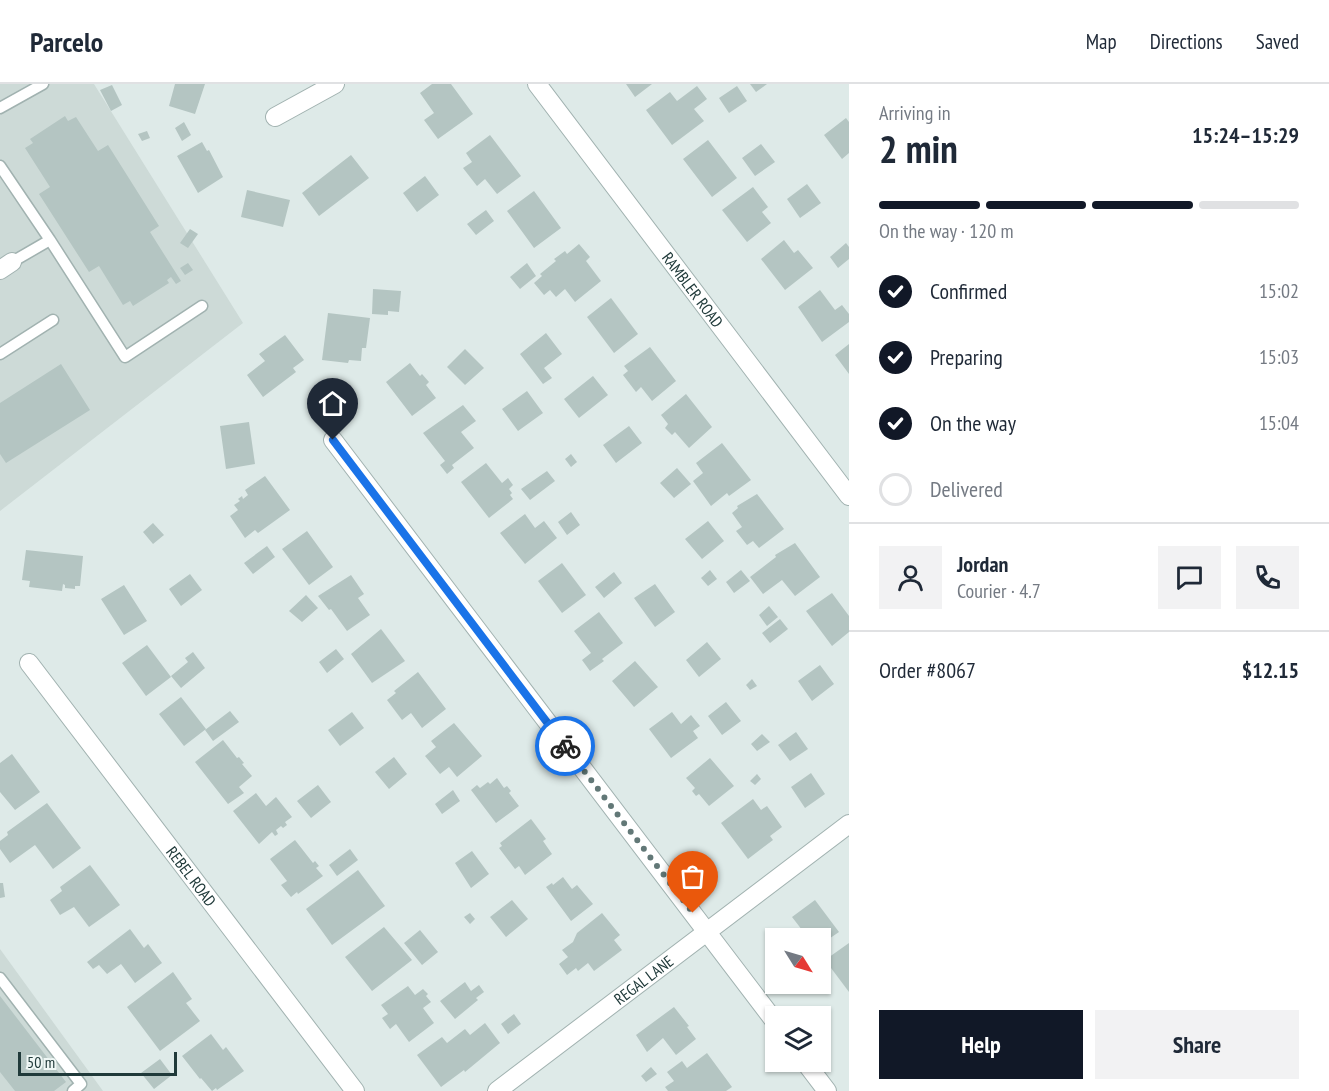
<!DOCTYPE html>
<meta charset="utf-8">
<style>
body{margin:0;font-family:"PT Sans Narrow",sans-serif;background:#f2f2f3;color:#1f2937;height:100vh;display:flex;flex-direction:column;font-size:22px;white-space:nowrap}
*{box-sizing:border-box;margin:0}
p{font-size:20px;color:#747a83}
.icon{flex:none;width:33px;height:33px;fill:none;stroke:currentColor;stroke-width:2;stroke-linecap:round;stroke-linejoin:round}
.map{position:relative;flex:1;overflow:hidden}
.drawer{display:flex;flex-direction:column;background:#fff;width:480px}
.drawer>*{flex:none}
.needle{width:39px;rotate:127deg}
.fabs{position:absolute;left:765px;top:844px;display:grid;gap:12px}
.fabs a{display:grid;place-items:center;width:66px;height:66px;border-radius:0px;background:#fff;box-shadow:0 2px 4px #0004;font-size:30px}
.scale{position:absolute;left:18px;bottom:15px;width:159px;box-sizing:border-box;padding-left:6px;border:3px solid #203a3a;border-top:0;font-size:16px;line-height:21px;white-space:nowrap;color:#203a3a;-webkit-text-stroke:4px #eff7f5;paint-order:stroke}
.pin{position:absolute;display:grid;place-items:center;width:51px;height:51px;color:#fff;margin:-62px -26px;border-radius:50% 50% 50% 0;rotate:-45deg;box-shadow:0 0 6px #0007}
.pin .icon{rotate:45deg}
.courier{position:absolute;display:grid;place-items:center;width:60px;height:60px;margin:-30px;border:4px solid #1a73e8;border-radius:50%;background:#fff;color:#222;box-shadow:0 2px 8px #0007}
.overview em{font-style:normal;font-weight:800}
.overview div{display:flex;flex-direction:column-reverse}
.overview{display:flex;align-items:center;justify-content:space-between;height:102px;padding:0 30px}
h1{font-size:39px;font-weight:800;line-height:45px}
.bar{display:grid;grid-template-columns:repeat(4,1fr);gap:9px 6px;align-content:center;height:72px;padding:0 30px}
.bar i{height:8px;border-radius:4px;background:#e0e1e3}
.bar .on{background:#111827}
.bar p{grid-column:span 4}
.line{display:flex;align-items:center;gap:15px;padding:0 30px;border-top:2px solid #e0e1e3}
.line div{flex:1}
.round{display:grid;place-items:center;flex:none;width:63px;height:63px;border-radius:0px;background:#f2f2f3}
ol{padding:0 30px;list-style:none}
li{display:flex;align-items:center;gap:18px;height:66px}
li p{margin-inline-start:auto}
li .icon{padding:6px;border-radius:50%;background:#111827;color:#fff;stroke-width:4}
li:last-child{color:#747a83}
li i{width:33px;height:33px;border:3px solid #e0e1e3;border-radius:50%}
.action{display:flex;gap:12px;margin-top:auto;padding:12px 30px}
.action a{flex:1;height:69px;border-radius:0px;background:#111827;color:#fff;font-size:24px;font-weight:800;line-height:69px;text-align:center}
.action a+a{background:#f2f2f3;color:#1f2937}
header{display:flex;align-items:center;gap:36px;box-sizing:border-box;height:84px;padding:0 30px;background:#fff;border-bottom:2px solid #e0e1e3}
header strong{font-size:28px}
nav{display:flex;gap:33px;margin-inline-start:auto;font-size:21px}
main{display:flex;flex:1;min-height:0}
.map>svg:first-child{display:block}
.built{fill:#cddad7}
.building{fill:#b4c5c2}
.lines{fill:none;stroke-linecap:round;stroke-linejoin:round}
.lane-casing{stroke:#a1b2b0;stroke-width:13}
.street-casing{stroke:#a1b2b0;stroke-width:20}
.lane{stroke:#fff;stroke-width:10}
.street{stroke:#fff;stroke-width:18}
.done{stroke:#627877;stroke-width:6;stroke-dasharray:0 10.8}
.route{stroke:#1a73e8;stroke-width:8}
.labels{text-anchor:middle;stroke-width:4.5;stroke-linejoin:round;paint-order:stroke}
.street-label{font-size:16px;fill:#203a3a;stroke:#eff7f5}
</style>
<header>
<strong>Parcelo</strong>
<nav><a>Map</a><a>Directions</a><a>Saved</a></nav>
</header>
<main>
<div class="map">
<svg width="849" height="1007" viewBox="0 0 849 1007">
<rect width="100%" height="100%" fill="#deeae8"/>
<!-- built -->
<path class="built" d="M 0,0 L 94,0 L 243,239 L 0,427 Z
M 0,865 L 103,1007 L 0,1007 Z"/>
<!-- building -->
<path class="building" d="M 175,0 L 205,0 L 195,30 L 169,22 Z
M 432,0 L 451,0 L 473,30 L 438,55 L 424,36 L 434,29 L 420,9 Z
M 626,0 L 652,0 L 635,13 Z
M 750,0 L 767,0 L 756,8 Z
M 112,1 L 122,21 L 111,27 L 100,6 Z
M 697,2 L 707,15 L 694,25 L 704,37 L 672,61 L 646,26 L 670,8 L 677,17 Z
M 737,2 L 747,17 L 729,29 L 719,14 Z
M 65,32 L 68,37 L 76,33 L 98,67 L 108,61 L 159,142 L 150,148 L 181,197 L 176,200 L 171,193 L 167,196 L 169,199 L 133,222 L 130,217 L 123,221 L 99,182 L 89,188 L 39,110 L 50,103 L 25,64 L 33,59 L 30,55 Z
M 846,34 L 849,38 L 849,69 L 842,75 L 824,51 Z
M 184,38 L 191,51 L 182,57 L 175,44 Z
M 147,47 L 150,54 L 142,57 L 138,50 Z
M 490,51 L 521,92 L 497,110 L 485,95 L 477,102 L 463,84 L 472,78 L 466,69 Z
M 708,56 L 737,94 L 712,113 L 683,75 Z
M 202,58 L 207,67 L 209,66 L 223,93 L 198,109 L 177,72 Z
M 761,60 L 775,78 L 755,92 L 742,74 Z
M 351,71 L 369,94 L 319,132 L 302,109 Z
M 425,92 L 439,111 L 417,128 L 403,109 Z
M 807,100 L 821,119 L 800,134 L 787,115 Z
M 753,103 L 768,123 L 762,128 L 771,139 L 747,158 L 722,126 Z
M 247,106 L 290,116 L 283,143 L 241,133 Z
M 534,107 L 561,144 L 534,164 L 507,127 Z
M 486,126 L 494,137 L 476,151 L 467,140 Z
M 190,145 L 198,150 L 188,164 L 180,159 Z
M 784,156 L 794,169 L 798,166 L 813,184 L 785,206 L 761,175 Z
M 846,159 L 849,163 L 849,175 L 838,184 L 830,173 Z
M 579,160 L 590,173 L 586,177 L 601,197 L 575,218 L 565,205 L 556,213 L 550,206 L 544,211 L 534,199 L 542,192 L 540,190 L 556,177 L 554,175 L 565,167 L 567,170 Z
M 188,179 L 193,186 L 185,191 L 180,184 Z
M 527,179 L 536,192 L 520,205 L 510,193 Z
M 373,205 L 401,207 L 399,228 L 388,227 L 388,231 L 372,230 Z
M 820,206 L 835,226 L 842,221 L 849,230 L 849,238 L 822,258 L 798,223 Z
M 611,214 L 638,250 L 614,269 L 587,233 Z
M 328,229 L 370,234 L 366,264 L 362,264 L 361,277 L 349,276 L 348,279 L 322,276 Z
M 546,249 L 562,270 L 544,284 L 552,294 L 543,300 L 520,270 Z
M 285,251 L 304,276 L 293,284 L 296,288 L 263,313 L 247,291 L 265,277 L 259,270 Z
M 849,260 L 849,290 L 835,271 Z
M 650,263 L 676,297 L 652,317 L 641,303 L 636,308 L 623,291 L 628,287 L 624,282 Z
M 465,265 L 484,284 L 465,301 L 447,283 Z
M 410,279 L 420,292 L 422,290 L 429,298 L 426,301 L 436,314 L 412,332 L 386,298 Z
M 61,280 L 90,326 L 6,379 L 0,370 L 0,319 Z
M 593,292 L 608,311 L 579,334 L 564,315 Z
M 527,307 L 543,329 L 518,347 L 502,325 Z
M 686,310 L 712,343 L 689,364 L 675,348 L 672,351 L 665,344 L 668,340 L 661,331 Z
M 463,321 L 476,337 L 461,348 L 474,364 L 452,381 L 454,384 L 447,390 L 440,381 L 445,377 L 423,349 Z
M 249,338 L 255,380 L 226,385 L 220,342 Z
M 629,342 L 642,359 L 616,379 L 603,361 Z
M 722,359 L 751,396 L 729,412 L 727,409 L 711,422 L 693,397 L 703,389 L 696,379 Z
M 571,370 L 577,378 L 571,383 L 565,375 Z
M 486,379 L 502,399 L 508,394 L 513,401 L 509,405 L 512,409 L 510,411 L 513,415 L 489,434 L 461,398 Z
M 677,384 L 691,400 L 674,414 L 660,399 Z
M 547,387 L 555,397 L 530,416 L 521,405 Z
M 265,392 L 290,426 L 258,449 L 255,446 L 245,454 L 230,432 L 238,426 L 234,421 L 240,417 L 238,415 L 242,412 L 243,415 L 248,411 L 245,406 Z
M 757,410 L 784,445 L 759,464 L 753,457 L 747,461 L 736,447 L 742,443 L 732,429 L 738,424 L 737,422 Z
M 571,428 L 580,441 L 567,451 L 558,438 Z
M 525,430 L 535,444 L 544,437 L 557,454 L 525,480 L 500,449 Z
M 708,437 L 724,457 L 702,475 L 685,455 Z
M 153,439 L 164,451 L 153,460 L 143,448 Z
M 307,447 L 333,483 L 309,501 L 282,465 Z
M 795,459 L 820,493 L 795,512 L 782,496 L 763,510 L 750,493 L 776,473 L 775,471 Z
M 267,462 L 275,473 L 253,490 L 244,479 Z
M 26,466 L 83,472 L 80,502 L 75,502 L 75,505 L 65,504 L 65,501 L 63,500 L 62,507 L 29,503 L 30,497 L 22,496 Z
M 562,479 L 586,511 L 562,529 L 538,497 Z
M 710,486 L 717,495 L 708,502 L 701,494 Z
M 741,486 L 750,497 L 734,509 L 726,498 Z
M 614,488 L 622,499 L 604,514 L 595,503 Z
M 190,490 L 202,506 L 181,522 L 169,505 Z
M 351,491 L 364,510 L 358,514 L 370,531 L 347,547 L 331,525 L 329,526 L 318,512 Z
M 655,500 L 675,528 L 655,543 L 634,514 Z
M 124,501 L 147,537 L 124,551 L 101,515 Z
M 832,509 L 849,532 L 849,548 L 832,562 L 806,527 Z
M 306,511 L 318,524 L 302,538 L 289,527 Z
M 769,522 L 778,533 L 767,542 L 759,531 Z
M 599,528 L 623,559 L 602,575 L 604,577 L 590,587 L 582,576 L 591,569 L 574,547 Z
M 780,535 L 788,545 L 770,559 L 762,549 Z
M 381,545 L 405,577 L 372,599 L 351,570 Z
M 707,558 L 721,575 L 699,593 L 686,576 Z
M 147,561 L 171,593 L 146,612 L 122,579 Z
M 336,565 L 344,575 L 327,589 L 319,578 Z
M 193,568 L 205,584 L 181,604 L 171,592 L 188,578 L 185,574 Z
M 635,577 L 658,603 L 634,623 L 612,597 Z
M 820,581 L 834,600 L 812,617 L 798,597 Z
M 418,588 L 446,625 L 422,644 L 411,629 L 402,636 L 387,616 L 396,609 L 394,607 Z
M 752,595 L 757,602 L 750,606 L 746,601 Z
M 181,613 L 206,645 L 184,662 L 159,630 Z
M 726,618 L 741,637 L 722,651 L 708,632 Z
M 230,627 L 239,638 L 213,657 L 205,646 Z
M 352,628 L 364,644 L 340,662 L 328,646 Z
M 672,628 L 681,640 L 691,631 L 700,642 L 693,647 L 698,654 L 671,674 L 649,645 Z
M 454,639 L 482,672 L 457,693 L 449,683 L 440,690 L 425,672 L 436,663 L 431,657 Z
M 796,648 L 808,665 L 790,677 L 778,661 Z
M 762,650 L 770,658 L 757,667 L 751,660 Z
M 223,656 L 237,674 L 239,673 L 244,679 L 242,680 L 252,692 L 239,703 L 244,709 L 228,720 L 195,678 Z
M 12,670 L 40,708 L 15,726 L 0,708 L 0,679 Z
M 394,673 L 407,690 L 389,705 L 375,688 Z
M 710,674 L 734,702 L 709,722 L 699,710 L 696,712 L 692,707 L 695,704 L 686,694 Z
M 811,689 L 825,710 L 805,724 L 791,703 Z
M 757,690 L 761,695 L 755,701 L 750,697 Z
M 497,694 L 504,704 L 507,702 L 511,707 L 509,709 L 519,722 L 496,739 L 471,706 L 477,701 L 480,704 L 488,698 L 490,700 Z
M 318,701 L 331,718 L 311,734 L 297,717 Z
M 453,706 L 460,717 L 442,730 L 435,720 Z
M 256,709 L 266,722 L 276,713 L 292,733 L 285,738 L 287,741 L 283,744 L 281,742 L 276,746 L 278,750 L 275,752 L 272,748 L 259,760 L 233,727 Z
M 753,715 L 761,726 L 767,722 L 782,743 L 770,752 L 773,756 L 748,775 L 721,739 Z
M 47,719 L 81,764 L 53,785 L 35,761 L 10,779 L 0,765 L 0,757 L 8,751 L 7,748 Z
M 531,735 L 546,755 L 543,757 L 552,770 L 525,791 L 519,782 L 515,785 L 499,764 L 502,762 L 500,759 Z
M 295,756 L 313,779 L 315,777 L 319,782 L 316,784 L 323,792 L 298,810 L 297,808 L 291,813 L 281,801 L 287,797 L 270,775 Z
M 350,765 L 358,776 L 337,792 L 329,781 Z
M 472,767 L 489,790 L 471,804 L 455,779 Z
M 90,781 L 120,821 L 89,843 L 74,823 L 60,831 L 50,816 L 62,807 L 60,803 Z
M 358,786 L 385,822 L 332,861 L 306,825 Z
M 563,793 L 572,805 L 577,801 L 593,820 L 571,837 L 546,803 L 552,799 L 553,801 Z
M 0,799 L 3,799 L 5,813 L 0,814 Z
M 512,816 L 528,835 L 506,853 L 490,833 Z
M 815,816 L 839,848 L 820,861 L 820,855 L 809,855 L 792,833 Z
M 470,829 L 475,835 L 470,840 L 464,833 Z
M 602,829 L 620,851 L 614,856 L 622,866 L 594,887 L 588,879 L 578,887 L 576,884 L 567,891 L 559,880 L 568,873 L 562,866 L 573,858 L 577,849 Z
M 384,843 L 412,876 L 372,907 L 345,873 Z
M 130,845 L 144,864 L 148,860 L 162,879 L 135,899 L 121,880 L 107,890 L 99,881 L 93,885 L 87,878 Z
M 420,846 L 438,868 L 422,881 L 404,859 Z
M 849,859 L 849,908 L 825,876 Z
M 173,888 L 192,915 L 186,919 L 200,937 L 160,967 L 127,923 Z
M 465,898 L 471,907 L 479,901 L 484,908 L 476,914 L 478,916 L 455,935 L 440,917 Z
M 408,902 L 415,911 L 423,905 L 428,910 L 426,912 L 431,918 L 423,924 L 434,939 L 409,958 L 396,940 L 390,945 L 382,934 L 388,930 L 381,921 Z
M 0,912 L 66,998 L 54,1007 L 15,1007 L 0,988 Z
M 674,923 L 689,942 L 687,943 L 696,955 L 676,971 L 663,954 L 647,968 L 636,951 Z
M 514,930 L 521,940 L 508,950 L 501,940 Z
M 485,939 L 500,959 L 465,988 L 464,986 L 441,1003 L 417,971 L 442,953 L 447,959 L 465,945 L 470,951 Z
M 211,950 L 223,966 L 226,963 L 244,987 L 217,1006 L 216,1004 L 212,1007 L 201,994 L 200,995 L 182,972 Z
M 707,969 L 732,1003 L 726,1007 L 668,1007 L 665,1003 L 674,997 L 667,988 L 682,977 L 687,984 Z
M 160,975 L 172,991 L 154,1005 L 141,989 Z
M 651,983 L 657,990 L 646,998 L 641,992 Z"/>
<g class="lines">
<defs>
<path id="lane" d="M 0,24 L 43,0
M 0,82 L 50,156 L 12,178
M 50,156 L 125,273 L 202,222
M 0,270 L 53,236
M 0,894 L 81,1000 L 73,1007"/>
<g id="street">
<path id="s1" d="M 537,0 L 849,412"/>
<path d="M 275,33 L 335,0"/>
<path d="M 0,186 L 12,178"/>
<path d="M 333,356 L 776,939"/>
<path id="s2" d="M 29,579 L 355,1007"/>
<path d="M 805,978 L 827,1007"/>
<path id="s3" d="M 497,1007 L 849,740"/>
</g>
</defs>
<!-- lane casing -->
<use href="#lane" class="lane-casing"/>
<!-- street casing -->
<use href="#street" class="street-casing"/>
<!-- lane -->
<use href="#lane" class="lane"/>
<!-- street -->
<use href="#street" class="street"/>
</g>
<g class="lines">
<!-- done -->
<path class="done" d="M 565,662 L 693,829"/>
<!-- route -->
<path class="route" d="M 333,356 L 565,662"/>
</g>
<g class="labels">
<!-- street labels -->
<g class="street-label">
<text dy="6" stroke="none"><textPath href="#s1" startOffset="258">RAMBLER ROAD</textPath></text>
<text dy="6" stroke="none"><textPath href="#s2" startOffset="268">REBEL ROAD</textPath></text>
<text dy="6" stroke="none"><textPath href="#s3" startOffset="184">REGAL LANE</textPath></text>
</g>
</g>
</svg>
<div class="fabs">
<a><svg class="needle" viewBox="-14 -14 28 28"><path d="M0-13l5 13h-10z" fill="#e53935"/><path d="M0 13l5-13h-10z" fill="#747a83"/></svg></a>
<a><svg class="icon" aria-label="layers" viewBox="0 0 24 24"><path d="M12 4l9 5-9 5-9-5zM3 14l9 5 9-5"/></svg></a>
</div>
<div class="scale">50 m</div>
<div class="pin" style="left:693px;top:829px;background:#ea580c"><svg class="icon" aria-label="bag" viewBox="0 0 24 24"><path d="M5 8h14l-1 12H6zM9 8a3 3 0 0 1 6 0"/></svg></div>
<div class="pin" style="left:333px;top:356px;background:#1f2937"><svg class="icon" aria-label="home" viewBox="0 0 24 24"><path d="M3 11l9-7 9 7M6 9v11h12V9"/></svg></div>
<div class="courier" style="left:565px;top:662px"><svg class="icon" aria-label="bike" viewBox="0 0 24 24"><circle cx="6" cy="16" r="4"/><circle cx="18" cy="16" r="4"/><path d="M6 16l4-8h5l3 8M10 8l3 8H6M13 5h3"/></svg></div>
</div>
<section class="drawer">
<div class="overview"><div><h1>2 min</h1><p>Arriving in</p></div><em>15:24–15:29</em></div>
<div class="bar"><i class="on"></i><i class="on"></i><i class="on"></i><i></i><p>On the way · 120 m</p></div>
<ol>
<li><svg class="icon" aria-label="check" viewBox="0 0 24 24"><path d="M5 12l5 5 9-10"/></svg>Confirmed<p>15:02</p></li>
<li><svg class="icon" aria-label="check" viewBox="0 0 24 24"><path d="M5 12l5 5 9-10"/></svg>Preparing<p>15:03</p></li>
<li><svg class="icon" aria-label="check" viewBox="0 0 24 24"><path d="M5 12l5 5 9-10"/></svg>On the way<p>15:04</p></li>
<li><i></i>Delivered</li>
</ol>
<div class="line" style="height:108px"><a class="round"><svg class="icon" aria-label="person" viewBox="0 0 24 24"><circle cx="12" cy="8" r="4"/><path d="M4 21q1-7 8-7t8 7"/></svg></a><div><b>Jordan</b><p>Courier · 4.7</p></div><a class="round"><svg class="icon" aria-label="chat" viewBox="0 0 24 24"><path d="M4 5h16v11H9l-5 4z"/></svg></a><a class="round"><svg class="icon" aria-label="phone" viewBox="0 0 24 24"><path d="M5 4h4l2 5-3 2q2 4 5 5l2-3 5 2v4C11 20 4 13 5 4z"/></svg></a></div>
<div class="line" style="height:78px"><div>Order #8067</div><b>$12.15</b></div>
<div class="action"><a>Help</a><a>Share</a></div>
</section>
</main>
